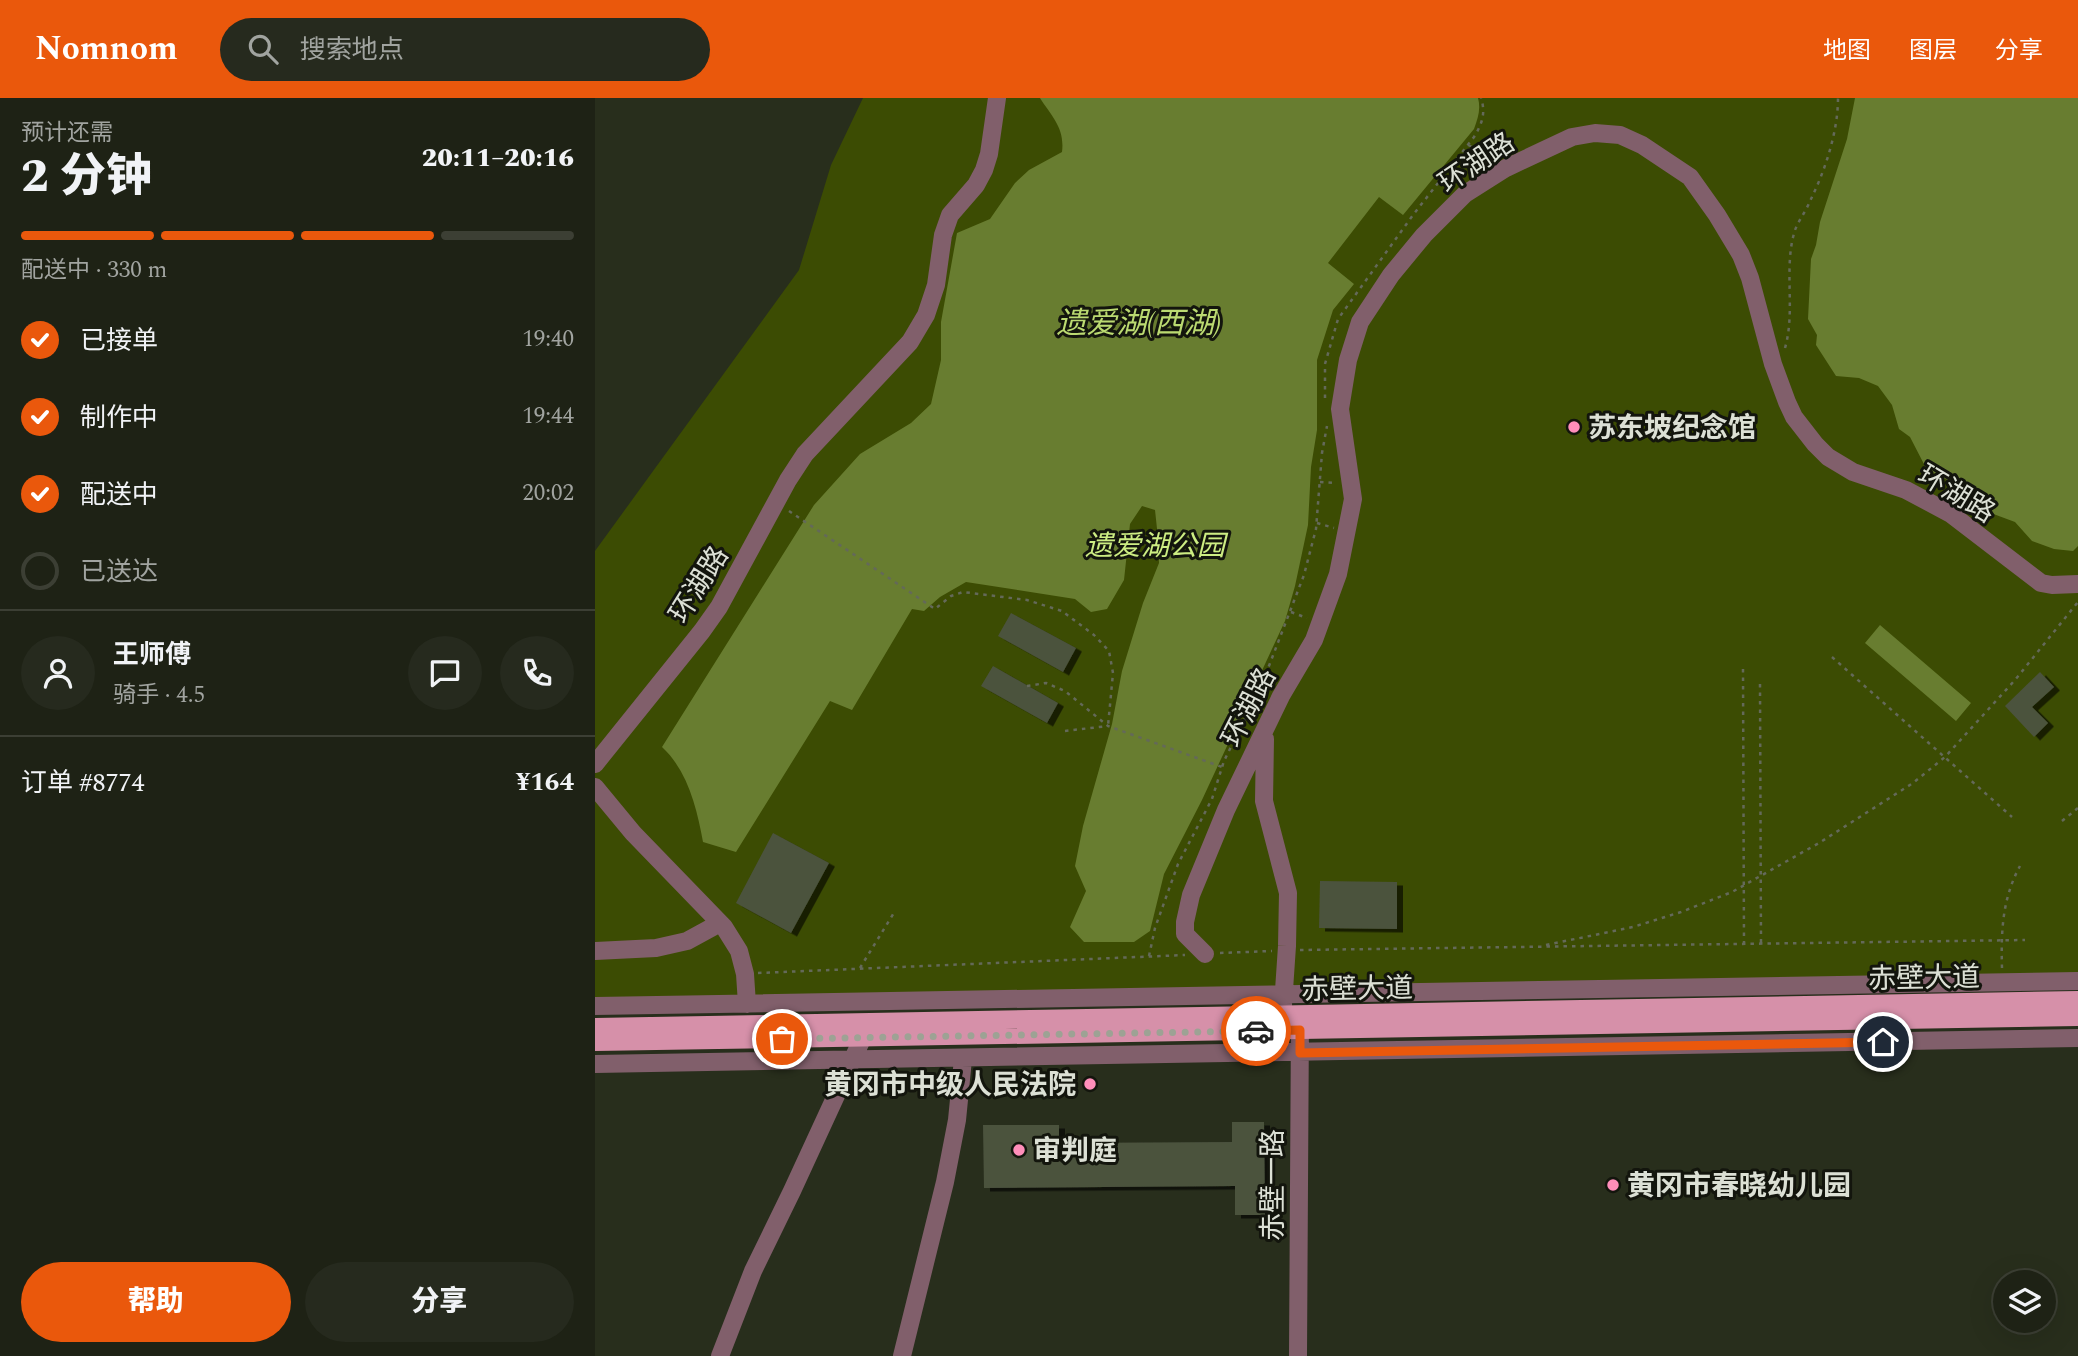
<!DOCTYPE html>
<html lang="zh">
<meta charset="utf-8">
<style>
body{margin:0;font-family:Spectral,"Noto Sans SC",serif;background:#262a1e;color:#f1f3f6;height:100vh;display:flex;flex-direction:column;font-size:26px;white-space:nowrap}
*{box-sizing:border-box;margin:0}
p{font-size:23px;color:#a1a4a0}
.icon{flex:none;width:38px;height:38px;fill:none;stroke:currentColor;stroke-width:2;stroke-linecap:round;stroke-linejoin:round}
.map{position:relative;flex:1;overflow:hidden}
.sheet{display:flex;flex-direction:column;background:#1e2215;width:595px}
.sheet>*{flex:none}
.controls{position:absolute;left:1398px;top:1172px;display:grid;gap:14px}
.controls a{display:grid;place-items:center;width:63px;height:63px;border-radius:50%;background:#1e2215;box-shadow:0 7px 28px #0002,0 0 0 2px #3c3f34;font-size:35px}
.pin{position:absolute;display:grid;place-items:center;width:60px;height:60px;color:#fff;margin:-30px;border:4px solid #fff;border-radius:50%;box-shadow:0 2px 7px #0007}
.courier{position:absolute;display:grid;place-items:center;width:70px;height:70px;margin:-35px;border:5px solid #ea580c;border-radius:50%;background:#fff;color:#222;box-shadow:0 2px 9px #0007}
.head em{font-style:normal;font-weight:800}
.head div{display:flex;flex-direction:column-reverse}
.head{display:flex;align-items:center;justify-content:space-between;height:119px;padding:0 21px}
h1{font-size:46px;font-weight:800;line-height:52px}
.bar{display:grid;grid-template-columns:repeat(4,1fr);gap:10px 7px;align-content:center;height:84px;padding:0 21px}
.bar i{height:9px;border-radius:5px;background:#3c3f34}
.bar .selected{background:#ea580c}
.bar p{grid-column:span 4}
.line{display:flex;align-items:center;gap:18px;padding:0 21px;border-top:2px solid #3c3f34}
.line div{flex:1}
.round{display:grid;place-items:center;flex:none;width:74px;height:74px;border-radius:37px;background:#262a1e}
ol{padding:0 21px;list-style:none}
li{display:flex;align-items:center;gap:21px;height:77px}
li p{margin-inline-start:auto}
li .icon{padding:7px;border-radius:50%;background:#ea580c;color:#fff;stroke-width:4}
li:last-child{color:#a1a4a0}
li i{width:38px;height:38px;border:4px solid #3c3f34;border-radius:50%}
.button{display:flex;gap:14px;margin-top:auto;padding:14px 21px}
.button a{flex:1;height:80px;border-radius:42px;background:#ea580c;color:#fff;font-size:28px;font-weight:800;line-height:80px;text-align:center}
.button a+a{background:#262a1e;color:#f1f3f6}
header{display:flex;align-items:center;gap:42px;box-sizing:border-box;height:98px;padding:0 35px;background:#ea580c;color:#fff}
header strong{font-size:33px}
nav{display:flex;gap:38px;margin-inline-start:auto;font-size:24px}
.search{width:490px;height:63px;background:#262a1e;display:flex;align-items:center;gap:18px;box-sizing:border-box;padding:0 24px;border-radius:38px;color:#a1a4a0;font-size:26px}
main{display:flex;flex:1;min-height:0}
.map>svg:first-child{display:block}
.green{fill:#3c4c03}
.water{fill:#687d30}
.building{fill:#4b523e;filter:url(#shadow)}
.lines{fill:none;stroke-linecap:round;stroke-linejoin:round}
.path{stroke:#646959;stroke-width:2.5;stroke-dasharray:3.5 5;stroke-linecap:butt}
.minor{stroke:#815f6b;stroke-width:18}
.major{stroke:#d690a9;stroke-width:18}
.done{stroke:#9da294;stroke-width:7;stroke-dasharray:0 12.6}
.route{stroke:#ea580c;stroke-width:9}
.poi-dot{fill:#ff8eba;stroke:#13150d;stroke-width:2.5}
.labels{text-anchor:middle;stroke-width:6;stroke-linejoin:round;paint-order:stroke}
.street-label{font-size:28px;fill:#dce0d5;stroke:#13150d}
.poi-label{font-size:28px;font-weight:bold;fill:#dce0d5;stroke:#13150d;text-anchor:start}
.park-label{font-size:28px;font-style:italic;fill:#cded83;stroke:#13150d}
.water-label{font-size:30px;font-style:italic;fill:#bbda71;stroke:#13150d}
</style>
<header>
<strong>Nomnom</strong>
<div class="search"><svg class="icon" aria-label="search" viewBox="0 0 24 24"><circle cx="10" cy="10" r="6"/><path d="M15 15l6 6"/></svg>搜索地点</div>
<nav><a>地图</a><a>图层</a><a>分享</a></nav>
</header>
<main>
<section class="sheet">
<div class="head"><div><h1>2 分钟</h1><p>预计还需</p></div><em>20:11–20:16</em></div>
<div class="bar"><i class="selected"></i><i class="selected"></i><i class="selected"></i><i></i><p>配送中 · 330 m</p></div>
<ol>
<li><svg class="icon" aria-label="check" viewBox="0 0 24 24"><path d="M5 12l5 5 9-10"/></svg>已接单<p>19:40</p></li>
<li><svg class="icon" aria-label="check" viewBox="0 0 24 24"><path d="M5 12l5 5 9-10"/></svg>制作中<p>19:44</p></li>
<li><svg class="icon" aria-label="check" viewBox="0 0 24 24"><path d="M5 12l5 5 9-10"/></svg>配送中<p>20:02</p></li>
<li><i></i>已送达</li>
</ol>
<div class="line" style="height:126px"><a class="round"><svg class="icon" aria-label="person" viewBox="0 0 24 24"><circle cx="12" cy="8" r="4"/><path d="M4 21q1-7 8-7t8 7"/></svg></a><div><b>王师傅</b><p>骑手 · 4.5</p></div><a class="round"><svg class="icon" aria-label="chat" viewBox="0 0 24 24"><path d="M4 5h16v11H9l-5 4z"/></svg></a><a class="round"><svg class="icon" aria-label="phone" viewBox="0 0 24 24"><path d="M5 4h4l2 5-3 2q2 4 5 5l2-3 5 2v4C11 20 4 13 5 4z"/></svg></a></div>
<div class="line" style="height:91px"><div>订单 #8774</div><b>¥164</b></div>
<div class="button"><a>帮助</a><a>分享</a></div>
</section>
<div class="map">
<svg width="1483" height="1258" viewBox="0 0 1483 1258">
<defs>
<filter id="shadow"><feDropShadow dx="6" dy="3.5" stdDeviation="0" flood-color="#0009"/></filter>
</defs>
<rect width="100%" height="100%" fill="#282e1c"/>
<!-- green -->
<path class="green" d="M 268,0 L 1483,0 L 1483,877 L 0,904 L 0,453 L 204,172 L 236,67 Z"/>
<!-- water -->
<path class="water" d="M 445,0 L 883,0 C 886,11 883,20 879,31 L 808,117 L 784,99 L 733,165 L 759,186 L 738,212 L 722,262 L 722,332 L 716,369 L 713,427 L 700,488 L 690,523 L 607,702 L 569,776 L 555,833 L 539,844 L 489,844 L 475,829 L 491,793 L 480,768 L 488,728 L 517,626 L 527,573 L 548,505 L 564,465 L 563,440 L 560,412 L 547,408 L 535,426 L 529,482 L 512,511 L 496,514 L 480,501 L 371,484 L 345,499 L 329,513 L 317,511 L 257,612 L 235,603 L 141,754 L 108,744 C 102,711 93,673 67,649 L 219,407 L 265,356 L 316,325 L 336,306 L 346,262 L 346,224 L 362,135 L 395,121 L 420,85 L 434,72 L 467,54 C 470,30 457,19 445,0 Z
M 1260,0 L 1483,0 L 1483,448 L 1478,453 L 1459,451 L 1437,443 L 1420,424 L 1393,414 L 1363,387 L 1332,372 L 1315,339 L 1304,331 L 1297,307 L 1283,288 L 1264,280 L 1241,278 L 1221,247 L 1222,237 L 1213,221 L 1216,161 L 1221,147 L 1225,124 L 1252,41 Z
M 1285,527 L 1376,605 L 1361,623 L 1270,545 Z"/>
<!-- building -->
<path class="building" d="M 416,515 L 481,550 L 468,574 L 403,538 Z
M 398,568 L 463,605 L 452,625 L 386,588 Z
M 1445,574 L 1459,589 L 1437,609 L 1453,625 L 1439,639 L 1410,608 Z
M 178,735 L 234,765 L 196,835 L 141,805 Z
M 725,783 L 802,784 L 802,831 L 724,830 Z
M 637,1024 L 669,1024 L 670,1117 L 640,1117 L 640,1088 L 389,1090 L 388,1027 L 464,1027 L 464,1045 L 637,1044 Z"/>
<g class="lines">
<!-- path -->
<path class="path" d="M 873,47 C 883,52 891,45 903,47 L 909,56
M 1190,250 C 1201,212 1188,170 1200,132 C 1204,122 1211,113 1215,103 C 1230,73 1243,34 1243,0
M 730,300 L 730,266 L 743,221 L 818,117 L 879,39 C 887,26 891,15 886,0
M 725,384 L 739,385
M 194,413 L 340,511 L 356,498 L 368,494 L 432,502 L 467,513 L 499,537 L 514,553 L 518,575 L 513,628
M 722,425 L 739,430
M 696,514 L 712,520
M 1237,559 L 1417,719
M 1148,571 L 1149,846
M 1165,586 L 1166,846
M 432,588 L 451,585 L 470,593 L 513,628 L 627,669
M 470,633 L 513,628
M 1467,723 L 1483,710
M 951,847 L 1038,829 L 1086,814 L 1137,794 L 1224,745 L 1318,685 L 1350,659 L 1420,582 L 1483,504
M 705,852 L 1430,842
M 625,855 L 677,853
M 554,858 L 560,830 L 583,766 L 617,701 L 629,663 L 667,586 L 709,477 L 721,431 L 727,355 L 732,328
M 265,870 L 300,813
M 1407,870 C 1406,834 1407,801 1425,768
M 163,875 L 590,857"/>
<!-- minor -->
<path class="minor" d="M 670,641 L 669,703 L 693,795 L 692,848 L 688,907
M 0,666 L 107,533 L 124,509 L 193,382 L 210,356 L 315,244 L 331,217 L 341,187 L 348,137 L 355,117 L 381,87 L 389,72 L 394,56 L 402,0
M 0,689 L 38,735 L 129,829 L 144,853 L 150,876 L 152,906
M 0,853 L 61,850 L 92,843 L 125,825
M 610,856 L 590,836 L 590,824 L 596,797 L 631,712 L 686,598 L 719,542 L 743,476 L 758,401 L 745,311 L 753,262 L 765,224 L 796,177 L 829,137 L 870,96 L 911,70 L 977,39 L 1000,35 L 1025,37 L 1047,47 L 1095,79 L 1122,117 L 1146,157 L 1155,180 L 1178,266 L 1192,304 L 1199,319 L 1220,346 L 1233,359 L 1258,374 L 1311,392 L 1356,416 L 1446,485 L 1457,487 L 1483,486
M 0,908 L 1483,883
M 0,966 L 1483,940
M 125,1258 L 158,1173 L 197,1093 L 268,939
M 307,1258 L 350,1084 L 362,1022 L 368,961
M 703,1258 L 705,919"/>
<!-- major -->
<path class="major" d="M 0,929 L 1483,902
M 0,944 L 1483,919"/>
</g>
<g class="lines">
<!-- done -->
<path class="done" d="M 187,941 L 661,933"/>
<!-- route -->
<path class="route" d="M 661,933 L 705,932 L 705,955 L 1288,944"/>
</g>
<!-- markers -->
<g class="poi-dot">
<circle cx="979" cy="329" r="7"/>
<circle cx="495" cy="986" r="7"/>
<circle cx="424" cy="1052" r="7"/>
<circle cx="1018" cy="1087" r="7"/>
</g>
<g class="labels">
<!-- street labels -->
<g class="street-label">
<text transform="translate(881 64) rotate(-34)" y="10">环湖路</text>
<text transform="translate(1362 395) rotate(31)" y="10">环湖路</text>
<text transform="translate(103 486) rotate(-58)" y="10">环湖路</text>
<text transform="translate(653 609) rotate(-63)" y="10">环湖路</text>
<text transform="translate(1329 879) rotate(-1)" y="10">赤壁大道</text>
<text transform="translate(762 890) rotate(-1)" y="10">赤壁大道</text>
<text transform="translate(677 1087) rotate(-90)" y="10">赤壁一路</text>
</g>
<!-- poi labels -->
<g class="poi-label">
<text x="993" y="339">苏东坡纪念馆</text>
<text x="481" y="996" text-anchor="end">黄冈市中级人民法院</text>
<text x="438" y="1062">审判庭</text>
<text x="1032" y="1097">黄冈市春晓幼儿园</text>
</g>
<!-- park labels -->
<g class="park-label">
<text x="560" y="457">遗爱湖公园</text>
</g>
<!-- water labels -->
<g class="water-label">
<text x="544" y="235">遗爱湖(西湖)</text>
</g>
</g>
</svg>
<div class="controls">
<a><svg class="icon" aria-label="layers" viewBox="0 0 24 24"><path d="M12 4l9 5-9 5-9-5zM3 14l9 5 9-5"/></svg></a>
</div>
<div class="pin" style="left:187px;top:941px;background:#ea580c"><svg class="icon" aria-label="bag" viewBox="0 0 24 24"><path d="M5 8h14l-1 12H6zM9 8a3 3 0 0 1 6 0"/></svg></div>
<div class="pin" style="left:1288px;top:944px;background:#1f2937"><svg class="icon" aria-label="home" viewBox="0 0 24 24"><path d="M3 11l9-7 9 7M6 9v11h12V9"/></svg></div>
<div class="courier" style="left:661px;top:933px"><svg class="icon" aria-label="car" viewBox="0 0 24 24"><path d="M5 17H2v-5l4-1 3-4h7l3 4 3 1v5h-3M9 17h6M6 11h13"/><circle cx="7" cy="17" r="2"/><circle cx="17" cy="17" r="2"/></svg></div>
</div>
</main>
